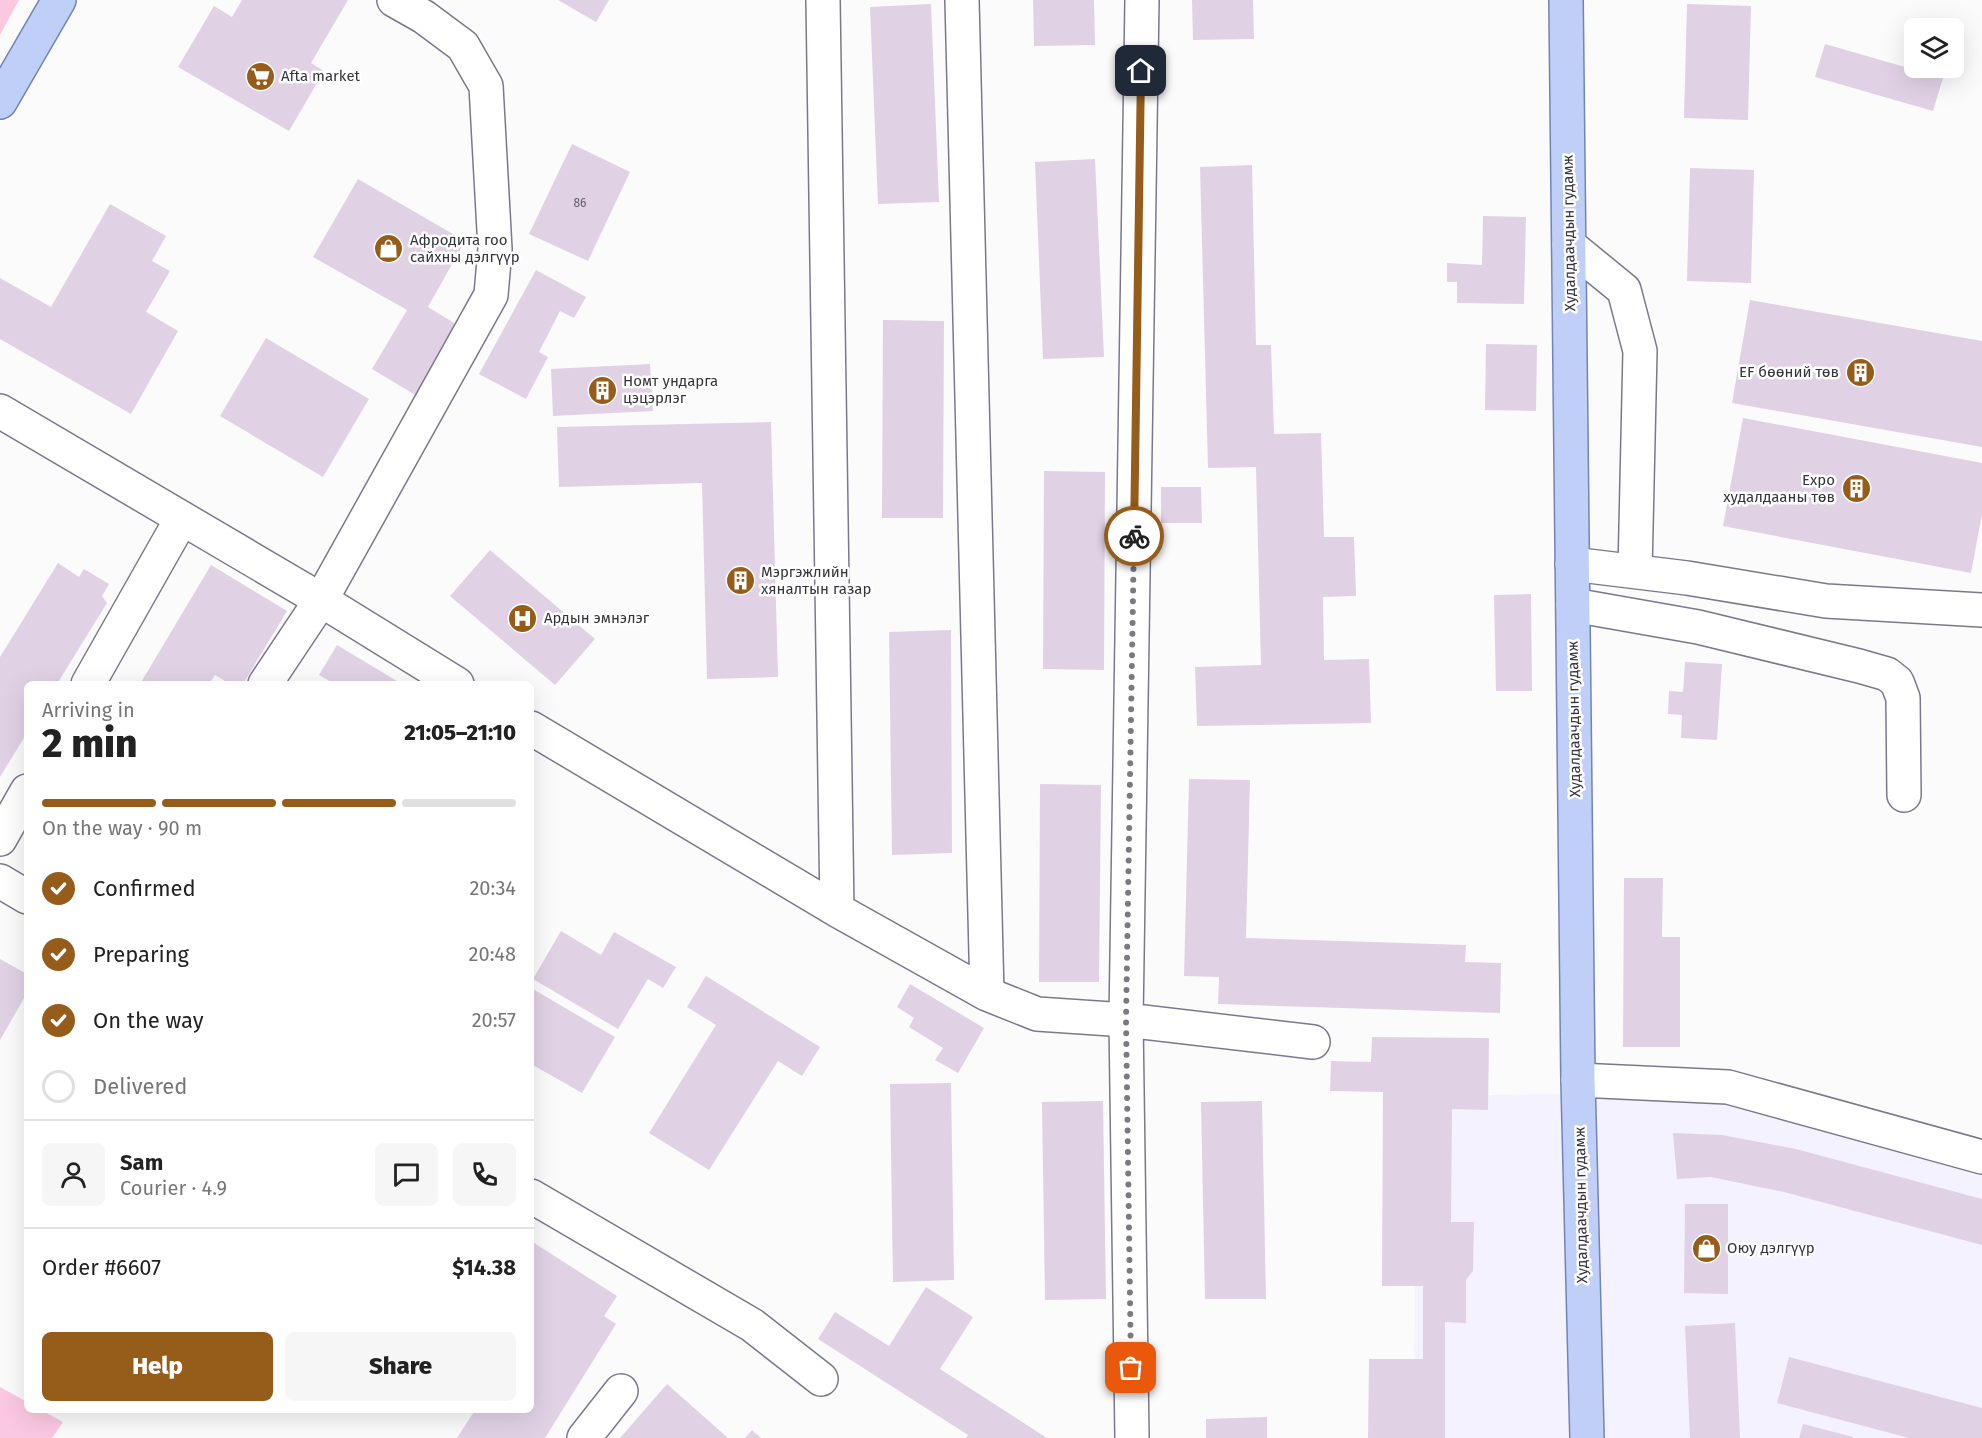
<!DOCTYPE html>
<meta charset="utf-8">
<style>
body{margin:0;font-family:"Fira Sans",sans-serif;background:#f6f6f6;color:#222;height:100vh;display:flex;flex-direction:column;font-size:22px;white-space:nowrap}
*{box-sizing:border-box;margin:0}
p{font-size:20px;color:#767676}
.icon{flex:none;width:33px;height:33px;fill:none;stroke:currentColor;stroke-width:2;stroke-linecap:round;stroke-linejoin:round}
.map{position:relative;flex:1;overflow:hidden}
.drawer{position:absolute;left:24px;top:681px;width:510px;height:732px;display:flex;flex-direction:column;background:#fff;border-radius:9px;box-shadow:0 6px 24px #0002}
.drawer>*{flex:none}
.fabs{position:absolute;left:1904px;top:18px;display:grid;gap:12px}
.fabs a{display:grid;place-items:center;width:60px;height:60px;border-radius:9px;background:#fff;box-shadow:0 6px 24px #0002;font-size:30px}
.pin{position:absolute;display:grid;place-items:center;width:51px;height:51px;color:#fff;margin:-26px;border-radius:12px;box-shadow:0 3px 9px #0006}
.courier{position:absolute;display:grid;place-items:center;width:60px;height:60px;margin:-30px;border:4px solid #965c1a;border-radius:50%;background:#fff;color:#222;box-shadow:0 2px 8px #0007}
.headline em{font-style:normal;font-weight:800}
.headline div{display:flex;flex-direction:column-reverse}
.headline{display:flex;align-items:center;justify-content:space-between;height:102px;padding:0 18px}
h1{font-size:39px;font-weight:800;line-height:45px}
.bar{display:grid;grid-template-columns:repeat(4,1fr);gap:9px 6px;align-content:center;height:72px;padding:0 18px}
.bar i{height:8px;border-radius:4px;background:#e0e0e0}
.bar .active{background:#965c1a}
.bar p{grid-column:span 4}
.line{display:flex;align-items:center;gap:15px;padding:0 18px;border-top:2px solid #e0e0e0}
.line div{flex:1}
.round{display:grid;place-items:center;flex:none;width:63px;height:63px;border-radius:9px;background:#f6f6f6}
ol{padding:0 18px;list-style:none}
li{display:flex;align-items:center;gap:18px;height:66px}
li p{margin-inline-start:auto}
li .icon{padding:6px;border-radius:50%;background:#965c1a;color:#fff;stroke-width:4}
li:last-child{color:#767676}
li i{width:33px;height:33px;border:3px solid #e0e0e0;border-radius:50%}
.cta{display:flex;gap:12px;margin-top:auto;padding:12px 18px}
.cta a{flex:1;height:69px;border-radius:9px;background:#965c1a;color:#fff;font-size:24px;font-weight:800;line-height:69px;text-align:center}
.cta a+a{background:#f6f6f6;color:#222}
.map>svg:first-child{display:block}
.built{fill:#f4f2ff}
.green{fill:#fbc8e2}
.building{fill:#e1d1e5}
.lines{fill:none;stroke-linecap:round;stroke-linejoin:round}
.minor-casing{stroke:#7b788d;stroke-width:36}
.major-casing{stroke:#7384b4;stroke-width:36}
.minor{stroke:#fff;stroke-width:33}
.major{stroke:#bfcff8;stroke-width:33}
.done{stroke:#7a7a80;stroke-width:6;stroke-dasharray:0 10.8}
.route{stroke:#965c1a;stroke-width:8}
.labels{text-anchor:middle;stroke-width:5;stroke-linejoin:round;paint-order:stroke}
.number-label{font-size:12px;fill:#605b67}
.poi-label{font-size:15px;fill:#35343d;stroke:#fff;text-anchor:start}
.street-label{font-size:15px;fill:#35343d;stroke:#fff}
</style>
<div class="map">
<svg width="1982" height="1438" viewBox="0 0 1982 1438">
<rect width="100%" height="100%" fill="#fbfbfb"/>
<!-- built -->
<path class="built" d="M 1726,1092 L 1982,1162 L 1982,1438 L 1414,1438 L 1416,1096 Z"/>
<!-- green -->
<path class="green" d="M 0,0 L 19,0 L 0,35 Z
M 0,1387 L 27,1402 L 27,1410 L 41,1410 L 63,1422 L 52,1438 L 0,1438 Z"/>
<!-- building -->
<path class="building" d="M 242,0 L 348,0 L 311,63 L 324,71 L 289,131 L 178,67 L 214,6 L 232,17 Z
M 558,0 L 609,0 L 596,22 Z
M 1033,0 L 1094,0 L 1095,45 L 1034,46 Z
M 1192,0 L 1253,0 L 1254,39 L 1193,40 Z
M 931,4 L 939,202 L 878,204 L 870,7 Z
M 1687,4 L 1751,6 L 1748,120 L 1684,118 Z
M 1825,44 L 1943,78 L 1933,111 L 1815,77 Z
M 572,144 L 630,172 L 588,261 L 529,234 Z
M 1095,159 L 1104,357 L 1043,359 L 1035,162 Z
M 1252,165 L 1256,345 L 1271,345 L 1274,434 L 1321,433 L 1324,537 L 1354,537 L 1356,596 L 1323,597 L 1324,660 L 1369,659 L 1371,723 L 1197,726 L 1195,667 L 1261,665 L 1256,467 L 1208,468 L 1200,167 Z
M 1690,168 L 1754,170 L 1751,283 L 1687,281 Z
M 358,179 L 465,241 L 428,307 L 464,329 L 422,399 L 372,369 L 407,310 L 313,257 Z
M 110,204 L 166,236 L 152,261 L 170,271 L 146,312 L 178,331 L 131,414 L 0,339 L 0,278 L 51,307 Z
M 1483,216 L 1526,217 L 1524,304 L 1457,303 L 1457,282 L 1447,282 L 1447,263 L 1482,265 Z
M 536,270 L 586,297 L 574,318 L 560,311 L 539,352 L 548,357 L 526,399 L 479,374 Z
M 1750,300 L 1982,341 L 1982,447 L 1732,403 Z
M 883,320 L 944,321 L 943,518 L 882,518 Z
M 266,338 L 369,399 L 323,477 L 220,416 Z
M 1486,344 L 1537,345 L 1536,411 L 1485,410 Z
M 650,364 L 653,411 L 553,416 L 551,369 Z
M 1743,418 L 1982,463 L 1982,514 L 1971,573 L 1723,526 Z
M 771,422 L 778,677 L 707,679 L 702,483 L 559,487 L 557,427 Z
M 1044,471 L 1105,472 L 1104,670 L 1043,669 Z
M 1161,487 L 1201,487 L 1202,523 L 1161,523 Z
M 490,550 L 595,639 L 555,685 L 450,596 Z
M 58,563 L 79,577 L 84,569 L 109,584 L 102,596 L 107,603 L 57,684 L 27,684 L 27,733 L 0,777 L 0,657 Z
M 211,565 L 287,611 L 243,684 L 230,684 L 215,675 L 209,684 L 140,684 Z
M 1531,594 L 1532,691 L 1496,691 L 1494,595 Z
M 951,630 L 952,853 L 892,855 L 889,632 Z
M 337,645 L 402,684 L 335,684 L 319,675 Z
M 1685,662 L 1722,664 L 1717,740 L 1681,738 L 1682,715 L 1668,714 L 1669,691 L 1683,692 Z
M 1189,779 L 1250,780 L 1246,938 L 1466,945 L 1465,962 L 1501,963 L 1500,1013 L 1218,1004 L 1219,977 L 1184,976 Z
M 1040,784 L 1101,785 L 1099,982 L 1039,982 Z
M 1624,878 L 1663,878 L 1662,937 L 1680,937 L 1680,1047 L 1623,1047 Z
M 561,931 L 601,955 L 614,932 L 676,967 L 663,988 L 648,979 L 618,1029 L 533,979 Z
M 0,959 L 27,974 L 27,993 L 0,1040 Z
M 706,976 L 820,1047 L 802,1076 L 778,1061 L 709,1170 L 649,1133 L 716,1025 L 687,1007 Z
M 910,984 L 984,1028 L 958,1073 L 935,1060 L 943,1048 L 909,1027 L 914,1018 L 897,1007 Z
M 531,988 L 615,1037 L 582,1093 L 531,1064 Z
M 1372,1037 L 1489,1038 L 1488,1110 L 1452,1109 L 1451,1222 L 1474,1222 L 1473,1271 L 1466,1280 L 1466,1323 L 1445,1322 L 1445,1438 L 1368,1438 L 1369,1359 L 1423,1359 L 1423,1286 L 1382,1286 L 1383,1092 L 1330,1091 L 1331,1061 L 1371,1062 Z
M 951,1083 L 954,1280 L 893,1282 L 890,1084 Z
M 1103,1101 L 1106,1299 L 1045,1300 L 1042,1102 Z
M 1262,1101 L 1266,1299 L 1205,1299 L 1201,1102 Z
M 1673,1133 L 1722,1135 L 1796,1149 L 1982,1199 L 1982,1245 L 1784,1192 L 1711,1177 L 1677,1179 Z
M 1685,1204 L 1728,1204 L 1728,1294 L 1684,1293 Z
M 531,1241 L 617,1296 L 604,1316 L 616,1324 L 545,1438 L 457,1438 L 475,1410 L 531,1410 L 531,1320 L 533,1317 L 531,1316 Z
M 926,1287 L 973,1317 L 940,1369 L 1047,1438 L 966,1438 L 968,1435 L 818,1339 L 835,1312 L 889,1346 Z
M 1735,1323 L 1740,1438 L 1690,1438 L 1685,1326 Z
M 1789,1357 L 1982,1408 L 1982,1438 L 1909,1438 L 1777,1403 Z
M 667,1384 L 728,1438 L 620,1438 Z
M 1267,1417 L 1267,1438 L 1206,1438 L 1206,1419 Z
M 1803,1424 L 1853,1437 L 1853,1438 L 1799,1438 Z
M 752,1430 L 761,1438 L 745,1438 Z"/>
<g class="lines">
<defs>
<path id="minor" d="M 823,0 L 837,910
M 962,0 L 987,994
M 1569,245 L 1624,290 L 1640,351 L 1635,571
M 0,411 L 321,600 L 457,684
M 1572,564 L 1687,578 L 1826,601 L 1982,610
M 1573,605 L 1698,627 L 1859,666 L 1887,674 L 1897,682 L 1903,698 L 1904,795
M 88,684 L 182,518
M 265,684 L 321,600 L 491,295 L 495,249 L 486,86 L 463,46 L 424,17 L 394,0
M 531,728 L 837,910 L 987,994 L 1037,1014 L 1126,1020 L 1313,1042
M 0,839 L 27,791
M 0,881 L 27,897
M 1578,1080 L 1728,1087 L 1982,1157
M 531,1196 L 752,1325 L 821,1379
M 584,1438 L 621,1391
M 1132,1438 L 1126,1020 L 1142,0"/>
<path id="major" d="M 1566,0 L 1578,1080 L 1587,1438
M 0,102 L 59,0"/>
</defs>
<!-- minor casing -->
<use href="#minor" class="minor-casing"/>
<!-- major casing -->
<use href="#major" class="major-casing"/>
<!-- minor -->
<use href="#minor" class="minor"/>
<!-- major -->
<use href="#major" class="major"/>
</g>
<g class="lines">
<!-- done -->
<path class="done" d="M 1131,1368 L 1126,1020 L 1134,536"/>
<!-- route -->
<path class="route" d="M 1134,536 L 1141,71"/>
</g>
<!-- icons -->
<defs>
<symbol id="supermarket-disc" viewBox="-11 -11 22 22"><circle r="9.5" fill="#965c1a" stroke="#fff"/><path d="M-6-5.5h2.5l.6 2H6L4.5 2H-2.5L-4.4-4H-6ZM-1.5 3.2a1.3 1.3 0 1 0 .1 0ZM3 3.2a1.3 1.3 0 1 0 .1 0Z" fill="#fff"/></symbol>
<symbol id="shop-disc" viewBox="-11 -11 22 22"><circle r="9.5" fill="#965c1a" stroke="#fff"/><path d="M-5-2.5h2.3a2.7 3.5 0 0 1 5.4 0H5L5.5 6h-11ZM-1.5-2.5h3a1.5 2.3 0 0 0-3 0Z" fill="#fff"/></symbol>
<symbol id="building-disc" viewBox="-11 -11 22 22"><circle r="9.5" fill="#965c1a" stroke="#fff"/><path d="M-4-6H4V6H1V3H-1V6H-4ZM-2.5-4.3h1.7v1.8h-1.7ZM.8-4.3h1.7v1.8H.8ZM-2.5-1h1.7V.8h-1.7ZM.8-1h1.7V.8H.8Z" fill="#fff"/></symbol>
<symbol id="hospital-disc" viewBox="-11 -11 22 22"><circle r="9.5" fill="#965c1a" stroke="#fff"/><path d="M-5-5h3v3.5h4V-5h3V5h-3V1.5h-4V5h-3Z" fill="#fff"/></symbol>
</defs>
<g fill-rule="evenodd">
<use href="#supermarket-disc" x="244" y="60" width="33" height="33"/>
<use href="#shop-disc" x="372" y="232" width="33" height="33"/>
<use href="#building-disc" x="1844" y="356" width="33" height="33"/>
<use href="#building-disc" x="586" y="374" width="33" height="33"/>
<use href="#building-disc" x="1840" y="472" width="33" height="33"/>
<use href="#building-disc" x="724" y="564" width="33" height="33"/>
<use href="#hospital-disc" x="506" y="602" width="33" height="33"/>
<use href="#shop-disc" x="1690" y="1232" width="33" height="33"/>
</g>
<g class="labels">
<!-- number labels -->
<g class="number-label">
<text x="580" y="207">86</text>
</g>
<!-- poi labels -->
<g class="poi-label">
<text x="281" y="81">Afta market</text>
<text x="410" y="245">Афродита гоо<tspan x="410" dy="17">сайхны дэлгүүр</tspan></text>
<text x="1839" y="377" text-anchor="end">EF бөөний төв</text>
<text x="623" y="386">Номт ундарга<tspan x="623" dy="17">цэцэрлэг</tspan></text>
<text x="1835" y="485" text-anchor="end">Expo<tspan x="1835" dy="17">худалдааны төв</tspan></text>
<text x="761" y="577">Мэргэжлийн<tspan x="761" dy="17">хяналтын газар</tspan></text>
<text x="544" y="623">Ардын эмнэлэг</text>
<text x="1727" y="1253">Оюу дэлгүүр</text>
</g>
<!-- street labels -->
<g class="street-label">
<text transform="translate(1569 233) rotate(-91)" y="5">Худалдаачдын гудамж</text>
<text transform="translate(1574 719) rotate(-91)" y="5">Худалдаачдын гудамж</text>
<text transform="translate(1581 1205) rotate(-91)" y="5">Худалдаачдын гудамж</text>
</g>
</g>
</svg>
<div class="fabs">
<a><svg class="icon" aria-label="layers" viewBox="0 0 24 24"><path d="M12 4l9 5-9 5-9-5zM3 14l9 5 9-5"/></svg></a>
</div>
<div class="pin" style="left:1131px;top:1368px;background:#ea580c"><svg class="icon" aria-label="bag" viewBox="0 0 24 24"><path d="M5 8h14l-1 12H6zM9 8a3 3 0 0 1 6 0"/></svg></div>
<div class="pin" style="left:1141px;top:71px;background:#1f2937"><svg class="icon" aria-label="home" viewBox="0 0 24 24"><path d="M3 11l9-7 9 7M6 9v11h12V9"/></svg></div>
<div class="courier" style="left:1134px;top:536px"><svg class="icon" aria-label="bike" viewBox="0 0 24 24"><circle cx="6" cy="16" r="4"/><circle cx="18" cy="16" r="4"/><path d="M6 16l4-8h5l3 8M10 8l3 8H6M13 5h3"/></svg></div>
<section class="drawer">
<div class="headline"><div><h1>2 min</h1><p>Arriving in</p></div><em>21:05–21:10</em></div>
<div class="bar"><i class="active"></i><i class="active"></i><i class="active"></i><i></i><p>On the way · 90 m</p></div>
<ol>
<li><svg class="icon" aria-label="check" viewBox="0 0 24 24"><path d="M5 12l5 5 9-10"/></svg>Confirmed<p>20:34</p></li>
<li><svg class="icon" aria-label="check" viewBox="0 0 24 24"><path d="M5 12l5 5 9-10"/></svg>Preparing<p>20:48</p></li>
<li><svg class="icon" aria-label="check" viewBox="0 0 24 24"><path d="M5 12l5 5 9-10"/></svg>On the way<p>20:57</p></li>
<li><i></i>Delivered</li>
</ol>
<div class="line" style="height:108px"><a class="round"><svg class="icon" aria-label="person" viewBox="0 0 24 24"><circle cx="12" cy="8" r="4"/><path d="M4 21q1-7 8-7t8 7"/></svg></a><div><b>Sam</b><p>Courier · 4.9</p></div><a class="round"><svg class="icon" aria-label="chat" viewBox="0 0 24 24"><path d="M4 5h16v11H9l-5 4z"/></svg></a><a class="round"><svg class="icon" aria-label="phone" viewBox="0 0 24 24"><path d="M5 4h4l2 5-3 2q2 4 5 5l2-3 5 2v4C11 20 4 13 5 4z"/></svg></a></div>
<div class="line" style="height:78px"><div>Order #6607</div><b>$14.38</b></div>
<div class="cta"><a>Help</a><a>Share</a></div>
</section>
</div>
